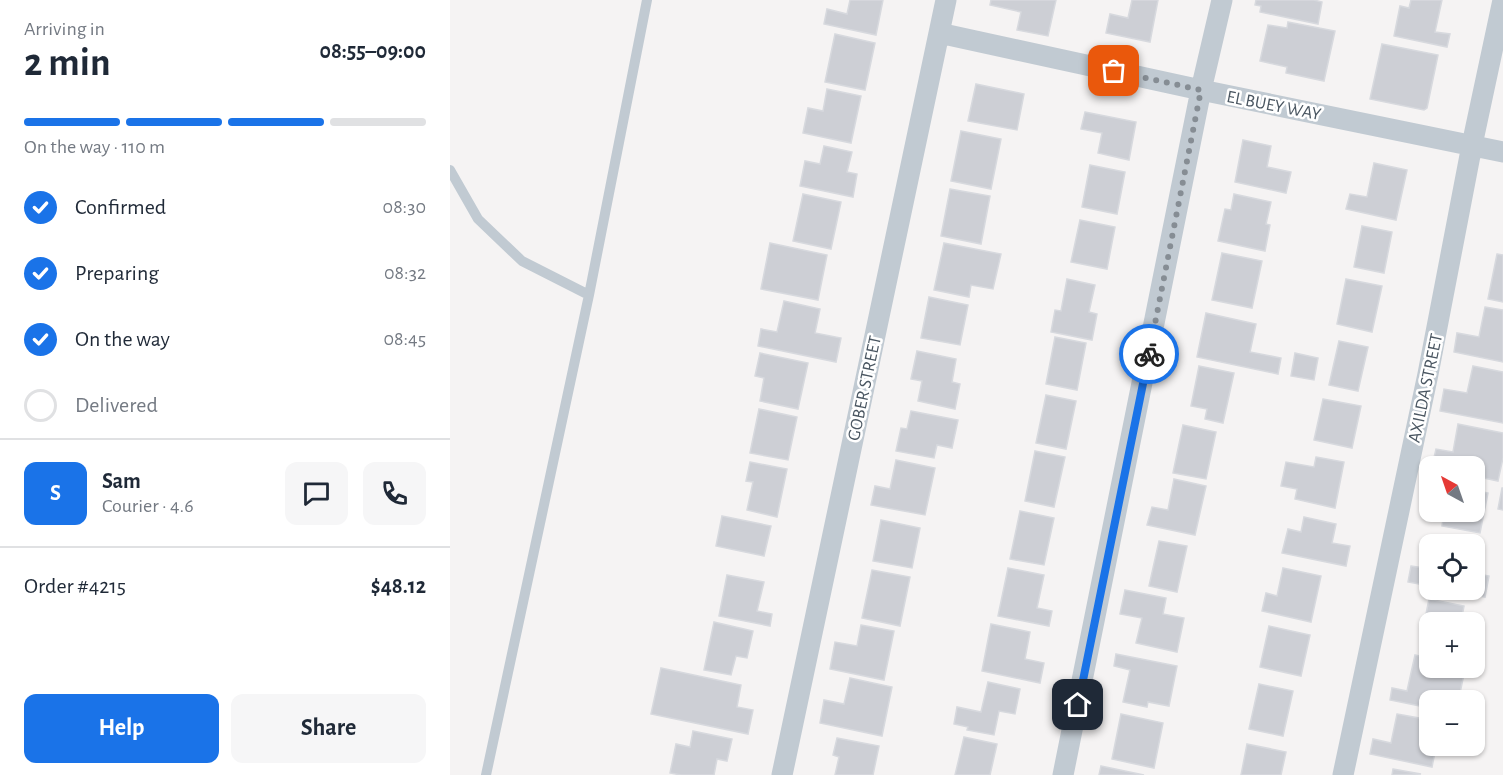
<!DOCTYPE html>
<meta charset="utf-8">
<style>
body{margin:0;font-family:"Alegreya Sans",sans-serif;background:#f6f6f7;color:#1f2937;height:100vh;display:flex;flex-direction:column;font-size:22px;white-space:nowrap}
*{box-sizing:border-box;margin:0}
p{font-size:20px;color:#747a83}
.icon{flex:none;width:33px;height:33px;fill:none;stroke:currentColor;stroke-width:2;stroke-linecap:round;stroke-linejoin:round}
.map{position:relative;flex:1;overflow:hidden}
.drawer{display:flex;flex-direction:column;background:#fff;width:450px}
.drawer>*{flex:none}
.needle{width:39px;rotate:320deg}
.controls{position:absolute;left:969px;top:456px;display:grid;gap:12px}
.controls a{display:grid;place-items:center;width:66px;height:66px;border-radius:12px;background:#fff;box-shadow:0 2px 4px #0004;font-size:30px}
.pin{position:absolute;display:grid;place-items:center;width:51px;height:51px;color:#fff;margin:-26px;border-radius:12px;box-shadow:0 3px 9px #0006}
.courier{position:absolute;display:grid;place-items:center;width:60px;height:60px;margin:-30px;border:4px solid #1a73e8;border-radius:50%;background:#fff;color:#222;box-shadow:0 2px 8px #0007}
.overview em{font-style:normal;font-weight:600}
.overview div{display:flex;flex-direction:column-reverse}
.overview{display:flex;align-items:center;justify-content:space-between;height:102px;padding:0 24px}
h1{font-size:39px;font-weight:600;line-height:45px}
.bar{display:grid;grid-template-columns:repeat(4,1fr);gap:9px 6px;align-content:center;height:72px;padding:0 24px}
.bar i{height:8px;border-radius:4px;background:#e0e1e3}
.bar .current{background:#1a73e8}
.bar p{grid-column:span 4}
.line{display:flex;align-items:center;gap:15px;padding:0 24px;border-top:2px solid #e0e1e3}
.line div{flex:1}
.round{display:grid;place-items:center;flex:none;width:63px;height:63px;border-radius:12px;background:#f6f6f7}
ol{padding:0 24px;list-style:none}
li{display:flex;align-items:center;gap:18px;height:66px}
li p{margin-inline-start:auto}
li .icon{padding:6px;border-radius:50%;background:#1a73e8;color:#fff;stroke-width:4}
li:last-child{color:#747a83}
li i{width:33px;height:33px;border:3px solid #e0e1e3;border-radius:50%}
.button{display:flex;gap:12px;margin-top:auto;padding:12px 24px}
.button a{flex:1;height:69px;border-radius:12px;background:#1a73e8;color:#fff;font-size:24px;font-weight:600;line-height:69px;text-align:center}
.button a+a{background:#f6f6f7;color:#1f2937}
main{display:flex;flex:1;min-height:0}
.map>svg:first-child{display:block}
.building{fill:#cdcfd5;stroke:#d7d9de;stroke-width:1.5}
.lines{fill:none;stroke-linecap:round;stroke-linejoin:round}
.lane{stroke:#c1cad2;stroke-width:10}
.street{stroke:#c1cad2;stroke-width:21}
.done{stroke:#868d94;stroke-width:6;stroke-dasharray:0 10.8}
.route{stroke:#1a73e8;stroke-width:8}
.labels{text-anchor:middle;stroke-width:5;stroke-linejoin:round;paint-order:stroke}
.street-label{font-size:18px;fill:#4a5661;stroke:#fff}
</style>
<main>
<section class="drawer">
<div class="overview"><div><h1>2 min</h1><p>Arriving in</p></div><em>08:55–09:00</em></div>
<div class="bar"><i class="current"></i><i class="current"></i><i class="current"></i><i></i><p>On the way · 110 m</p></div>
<ol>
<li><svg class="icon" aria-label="check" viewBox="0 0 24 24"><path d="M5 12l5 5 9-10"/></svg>Confirmed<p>08:30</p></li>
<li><svg class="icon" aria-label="check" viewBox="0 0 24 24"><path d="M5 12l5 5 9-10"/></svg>Preparing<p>08:32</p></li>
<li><svg class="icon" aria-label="check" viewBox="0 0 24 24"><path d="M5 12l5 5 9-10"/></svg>On the way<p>08:45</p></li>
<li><i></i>Delivered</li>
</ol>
<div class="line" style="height:108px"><b class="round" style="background:#1a73e8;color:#fff">S</b><div><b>Sam</b><p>Courier · 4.6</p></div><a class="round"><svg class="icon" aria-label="chat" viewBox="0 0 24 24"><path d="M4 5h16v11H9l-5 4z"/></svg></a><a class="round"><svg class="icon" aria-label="phone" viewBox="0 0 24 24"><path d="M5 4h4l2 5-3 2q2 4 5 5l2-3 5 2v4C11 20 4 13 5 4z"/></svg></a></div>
<div class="line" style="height:78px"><div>Order #4215</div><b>$48.12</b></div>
<div class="button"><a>Help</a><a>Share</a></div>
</section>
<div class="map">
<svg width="1053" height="775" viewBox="0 0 1053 775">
<rect width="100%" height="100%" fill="#f5f3f3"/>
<!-- building -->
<path class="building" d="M 400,0 L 433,0 L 426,35 L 374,24 L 377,9 L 397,14 Z
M 541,0 L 606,0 L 598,36 L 567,30 L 571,12 L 540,5 Z
M 682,0 L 708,0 L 700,42 L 656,33 L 660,14 L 678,18 Z
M 806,0 L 864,0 L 872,2 L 868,24 L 810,12 L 811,6 L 805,5 Z
M 961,0 L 992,0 L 985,32 L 1000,34 L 997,47 L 944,36 L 950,6 L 959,8 Z
M 838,22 L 885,31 L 874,81 L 836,73 L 837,67 L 810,61 L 818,25 L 837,28 Z
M 385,34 L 425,43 L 415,90 L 375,82 Z
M 932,44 L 988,55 L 977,108 L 974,110 L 920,99 Z
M 526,84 L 574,94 L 567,130 L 518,121 Z
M 377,89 L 411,96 L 401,143 L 353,133 L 358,108 L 373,111 Z
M 635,112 L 686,122 L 679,160 L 648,153 L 652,133 L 631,129 Z
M 511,131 L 551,139 L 541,189 L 501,181 Z
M 793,140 L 821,146 L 817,167 L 841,172 L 836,193 L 785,182 Z
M 374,146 L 402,152 L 397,172 L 407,174 L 403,197 L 350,186 L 355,161 L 370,164 Z
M 924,163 L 957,170 L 946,220 L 896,209 L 900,194 L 917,197 Z
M 640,165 L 675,172 L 667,214 L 632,207 Z
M 500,189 L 540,196 L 531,244 L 491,236 Z
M 353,194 L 391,202 L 381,249 L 343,241 Z
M 784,194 L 821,202 L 816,224 L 820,225 L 815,251 L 768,241 L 775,209 L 781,210 Z
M 630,220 L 665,227 L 657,269 L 621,262 Z
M 912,226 L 942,232 L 934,273 L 904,267 Z
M 320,243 L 377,255 L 368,300 L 311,289 Z
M 494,243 L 551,254 L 543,289 L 521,285 L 519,297 L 484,290 Z
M 772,253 L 812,261 L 802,308 L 762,300 Z
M 1047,254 L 1053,255 L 1053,302 L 1038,299 Z
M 617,279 L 645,285 L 639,312 L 647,314 L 642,340 L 601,332 L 605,310 L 611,311 Z
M 896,279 L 932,286 L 922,332 L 887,324 Z
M 479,297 L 518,305 L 510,345 L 471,338 Z
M 334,301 L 370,309 L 365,333 L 391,338 L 386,362 L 308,346 L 311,329 L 327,332 Z
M 1035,307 L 1053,310 L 1053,362 L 1004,352 L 1007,333 L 1029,337 Z
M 756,313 L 806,324 L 800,352 L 831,358 L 828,374 L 747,357 Z
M 605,337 L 636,343 L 627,390 L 596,384 Z
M 889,341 L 918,347 L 908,391 L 879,385 Z
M 467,351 L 506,359 L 502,382 L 510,384 L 505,409 L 468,401 L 472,381 L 461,379 Z
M 310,353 L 358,363 L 348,409 L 310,401 L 314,378 L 305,376 Z
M 845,353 L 868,358 L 864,380 L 841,376 Z
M 749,366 L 784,373 L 773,423 L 755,419 L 757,409 L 741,406 Z
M 1023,366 L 1053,372 L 1053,423 L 990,411 L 994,389 L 1017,393 Z
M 596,395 L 626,401 L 616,449 L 586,443 Z
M 873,399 L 911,406 L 902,448 L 864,440 Z
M 309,409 L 347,417 L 338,460 L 300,453 Z
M 461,411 L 508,420 L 502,448 L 487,445 L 484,458 L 446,451 L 451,428 L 457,429 Z
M 1008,424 L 1053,433 L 1053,458 L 1048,481 L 1024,476 L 1024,466 L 982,466 L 986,449 L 1003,452 Z
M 733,425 L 766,432 L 756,479 L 723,473 Z
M 585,451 L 615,457 L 604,507 L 575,501 Z
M 866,457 L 894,462 L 885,508 L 845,499 L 847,489 L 831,486 L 836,462 L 864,467 Z
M 446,460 L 485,468 L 475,515 L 421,505 L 425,486 L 440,489 Z
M 300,462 L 337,469 L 327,517 L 297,510 L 303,482 L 296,481 Z
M 724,479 L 756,486 L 745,535 L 697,525 L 702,507 L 718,510 Z
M 1052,488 L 1053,488 L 1053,510 L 1048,509 Z
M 1024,490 L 1038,493 L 1030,533 L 992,526 L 994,512 L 1024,512 Z
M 570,511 L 604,518 L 594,565 L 560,559 Z
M 272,516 L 321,526 L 314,556 L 266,546 Z
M 854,517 L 886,524 L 882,543 L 900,546 L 896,566 L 832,553 L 838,529 L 851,532 Z
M 431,520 L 470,528 L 462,568 L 423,561 Z
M 991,537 L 1019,543 L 1019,544 L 989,544 Z
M 709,541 L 737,546 L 727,592 L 699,586 Z
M 961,566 L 980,569 L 980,586 L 958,582 Z
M 558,568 L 594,575 L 587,608 L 602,611 L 599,626 L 548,616 Z
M 833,568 L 871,576 L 861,622 L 812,611 L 816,593 L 827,596 Z
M 422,570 L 460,577 L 450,626 L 412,618 Z
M 1024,573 L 1039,576 L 1035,597 L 998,590 L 1024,590 Z
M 277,575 L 314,582 L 307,611 L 322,614 L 320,626 L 269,616 Z
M 675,590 L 716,598 L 713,614 L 734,618 L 727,652 L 686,643 L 692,618 L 670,614 Z
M 979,599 L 1014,606 L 1011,622 L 980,622 L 980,646 L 970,644 Z
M 264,622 L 303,631 L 297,658 L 286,656 L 281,675 L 254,670 Z
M 541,624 L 580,632 L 575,659 L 594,663 L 590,683 L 532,671 Z
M 411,625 L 444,631 L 434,680 L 380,669 L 385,642 L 407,646 Z
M 819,626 L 860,635 L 851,676 L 810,667 Z
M 666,654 L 727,666 L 719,706 L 698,702 L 697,707 L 673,702 L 680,670 L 664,666 Z
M 965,655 L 980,658 L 980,668 L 993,668 L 993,670 L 1014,674 L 1010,693 L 1024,696 L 1023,700 L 980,700 L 980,708 L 940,700 L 942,688 L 957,691 Z
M 211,668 L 291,685 L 287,707 L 303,710 L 298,734 L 201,714 Z
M 400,678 L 442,687 L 432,736 L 370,723 L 374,700 L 394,704 Z
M 538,682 L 570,689 L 565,714 L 549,711 L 544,735 L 517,730 L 518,727 L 504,724 L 507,707 L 531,712 Z
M 809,684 L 843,691 L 833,736 L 799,729 Z
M 671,714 L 713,723 L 704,768 L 662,759 Z
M 947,714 L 980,720 L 980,746 L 986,747 L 982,767 L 920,754 L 923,739 L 941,743 Z
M 243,731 L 282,739 L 277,761 L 267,759 L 264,775 L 231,775 L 220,773 L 226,744 L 240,747 Z
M 514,737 L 547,744 L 540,775 L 505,775 Z
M 387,738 L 429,746 L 423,775 L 385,775 L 389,757 L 383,755 Z
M 797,744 L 836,752 L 831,775 L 791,775 Z
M 651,766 L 694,775 L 649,775 Z
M 943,769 L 971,774 L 942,775 Z"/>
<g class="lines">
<!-- lane -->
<path class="lane" d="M 0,170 L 28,219 L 72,261 L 139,295
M 36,775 L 139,295 L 197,0"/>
<!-- street -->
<path class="street" d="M 489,33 L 751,90 L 1053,152
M 332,775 L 496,0
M 613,775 L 751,90 L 772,0
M 893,775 L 978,374 L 1022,145 L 1053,0"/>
</g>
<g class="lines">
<!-- done -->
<path class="done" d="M 664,71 L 751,90 L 699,354"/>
<!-- route -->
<path class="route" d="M 628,705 L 699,354"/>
</g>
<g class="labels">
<!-- street labels -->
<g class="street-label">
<text transform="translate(824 105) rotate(11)" y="6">EL BUEY WAY</text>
<text transform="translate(414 388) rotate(-78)" y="6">GOBER STREET</text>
<text transform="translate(975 388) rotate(-78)" y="6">AXILDA STREET</text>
</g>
</g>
</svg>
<div class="controls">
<a><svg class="needle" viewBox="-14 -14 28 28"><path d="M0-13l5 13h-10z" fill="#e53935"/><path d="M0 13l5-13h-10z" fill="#747a83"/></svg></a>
<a><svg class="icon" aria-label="locate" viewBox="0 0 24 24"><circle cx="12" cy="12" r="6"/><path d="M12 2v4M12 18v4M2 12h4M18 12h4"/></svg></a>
<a>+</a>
<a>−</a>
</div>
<div class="pin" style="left:664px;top:71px;background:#ea580c"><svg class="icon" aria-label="bag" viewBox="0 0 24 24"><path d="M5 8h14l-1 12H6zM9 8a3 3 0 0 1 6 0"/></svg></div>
<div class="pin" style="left:628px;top:705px;background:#1f2937"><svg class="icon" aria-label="home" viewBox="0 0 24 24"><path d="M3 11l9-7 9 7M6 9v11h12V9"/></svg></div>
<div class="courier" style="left:699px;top:354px"><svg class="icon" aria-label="bike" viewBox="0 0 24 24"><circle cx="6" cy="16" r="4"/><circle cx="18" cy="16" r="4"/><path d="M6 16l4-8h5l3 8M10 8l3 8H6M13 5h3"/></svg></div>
</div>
</main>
